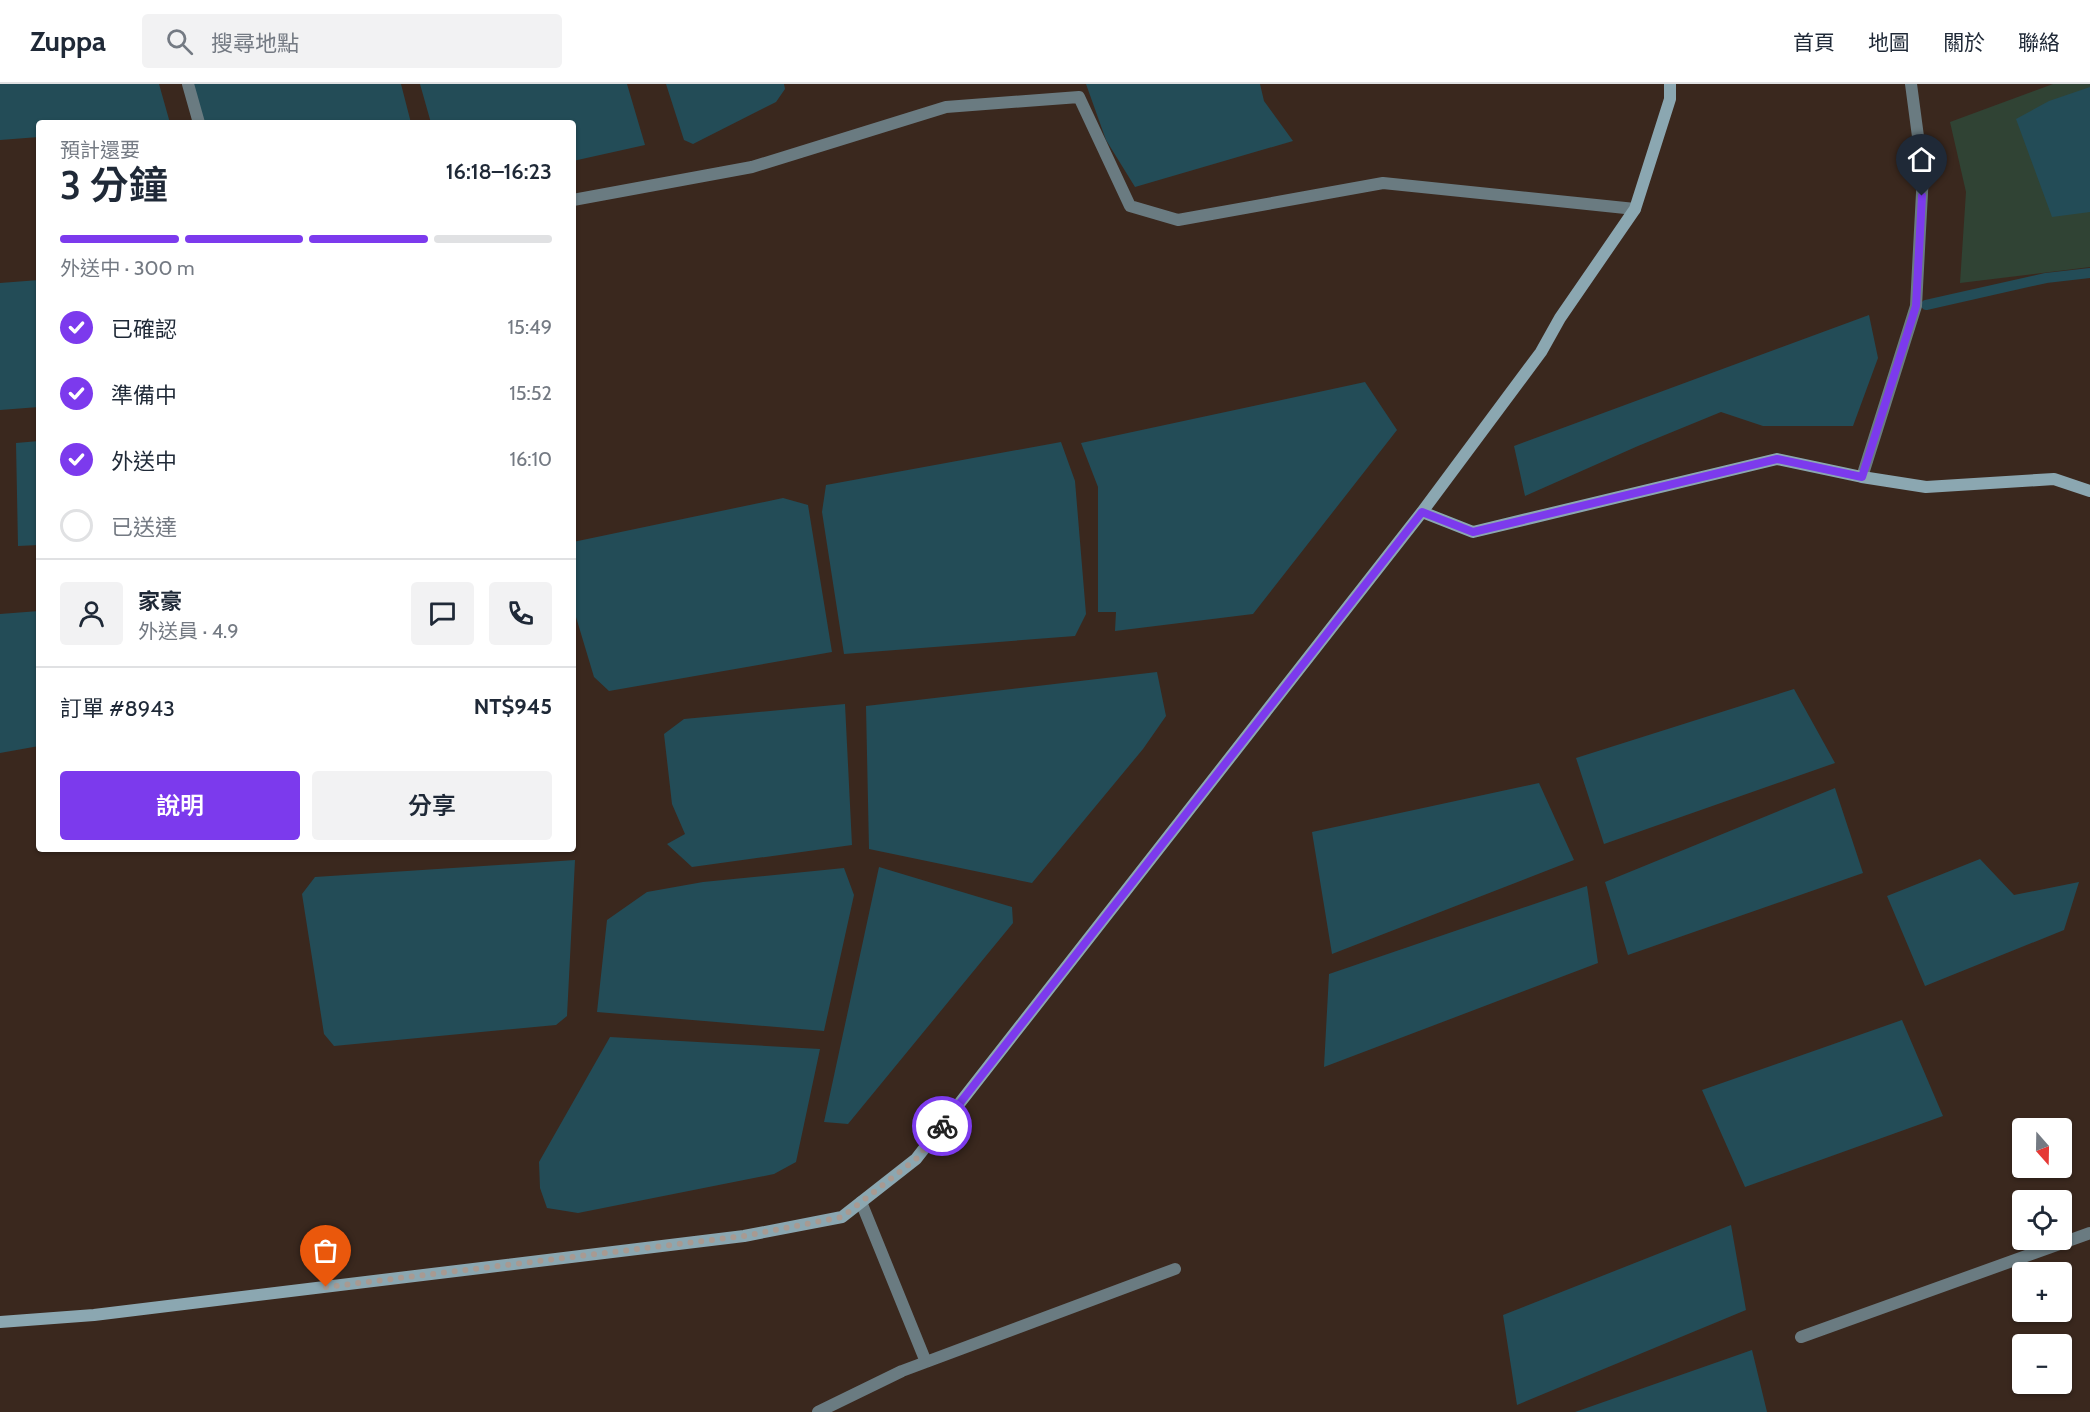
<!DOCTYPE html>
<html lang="zh-TW">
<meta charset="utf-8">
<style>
body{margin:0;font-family:Cabin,"Noto Sans TC",sans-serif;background:#f2f2f3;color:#1f2937;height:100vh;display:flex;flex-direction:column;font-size:22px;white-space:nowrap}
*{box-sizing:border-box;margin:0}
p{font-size:20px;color:#747a83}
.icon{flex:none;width:33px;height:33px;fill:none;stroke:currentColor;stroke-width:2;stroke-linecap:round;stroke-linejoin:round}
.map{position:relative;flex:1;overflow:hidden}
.details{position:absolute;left:36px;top:36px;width:540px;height:732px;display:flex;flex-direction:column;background:#fff;border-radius:6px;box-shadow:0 2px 4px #0004}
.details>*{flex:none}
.needle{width:39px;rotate:160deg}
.buttons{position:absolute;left:2012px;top:1034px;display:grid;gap:12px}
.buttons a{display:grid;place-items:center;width:60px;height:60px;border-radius:6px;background:#fff;box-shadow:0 2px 4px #0004;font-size:30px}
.pin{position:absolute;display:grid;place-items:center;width:51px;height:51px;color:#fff;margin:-62px -26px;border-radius:50% 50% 50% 0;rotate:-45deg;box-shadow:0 0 6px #0007}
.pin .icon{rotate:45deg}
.courier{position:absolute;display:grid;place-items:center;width:60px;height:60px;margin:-30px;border:4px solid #7c3aed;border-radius:50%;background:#fff;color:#222;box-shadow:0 2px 8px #0007}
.summary em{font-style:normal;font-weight:600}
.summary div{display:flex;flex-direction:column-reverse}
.summary{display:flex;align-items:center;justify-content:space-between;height:102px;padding:0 24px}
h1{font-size:39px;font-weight:600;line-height:45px}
.bar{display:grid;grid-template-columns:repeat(4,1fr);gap:9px 6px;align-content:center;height:72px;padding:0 24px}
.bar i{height:8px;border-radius:4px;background:#e0e1e3}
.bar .on{background:#7c3aed}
.bar p{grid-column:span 4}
.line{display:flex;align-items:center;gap:15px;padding:0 24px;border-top:2px solid #e0e1e3}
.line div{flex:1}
.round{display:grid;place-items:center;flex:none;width:63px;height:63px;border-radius:6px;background:#f2f2f3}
ol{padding:0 24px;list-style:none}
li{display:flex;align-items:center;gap:18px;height:66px}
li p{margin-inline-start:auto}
li .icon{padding:6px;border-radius:50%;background:#7c3aed;color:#fff;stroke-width:4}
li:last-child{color:#747a83}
li i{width:33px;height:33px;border:3px solid #e0e1e3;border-radius:50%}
.primary-button{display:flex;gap:12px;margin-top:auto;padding:12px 24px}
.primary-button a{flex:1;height:69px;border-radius:6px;background:#7c3aed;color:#fff;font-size:24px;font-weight:600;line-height:69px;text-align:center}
.primary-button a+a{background:#f2f2f3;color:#1f2937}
header{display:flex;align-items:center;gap:36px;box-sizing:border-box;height:84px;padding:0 30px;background:#fff;border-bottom:2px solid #e0e1e3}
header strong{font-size:28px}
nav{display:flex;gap:33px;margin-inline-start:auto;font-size:21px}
.search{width:420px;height:54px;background:#f2f2f3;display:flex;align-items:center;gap:15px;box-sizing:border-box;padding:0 21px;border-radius:6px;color:#747a83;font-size:22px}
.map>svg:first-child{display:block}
.green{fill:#304334}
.water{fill:#234c57}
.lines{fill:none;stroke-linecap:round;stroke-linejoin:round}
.stream{stroke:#234c57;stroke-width:10}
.lane{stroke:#6a7b81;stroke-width:12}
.secondary{stroke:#8ba7b1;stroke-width:12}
.done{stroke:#a89a92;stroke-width:6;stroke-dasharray:0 10.8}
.route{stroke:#7c3aed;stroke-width:8}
</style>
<header>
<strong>Zuppa</strong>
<div class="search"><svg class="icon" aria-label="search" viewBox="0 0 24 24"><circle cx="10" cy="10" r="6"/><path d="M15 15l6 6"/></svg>搜尋地點</div>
<nav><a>首頁</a><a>地圖</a><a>關於</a><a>聯絡</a></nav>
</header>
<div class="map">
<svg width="2090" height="1328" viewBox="0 0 2090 1328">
<rect width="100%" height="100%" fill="#3a281e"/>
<!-- green -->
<path class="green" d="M 2053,0 L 2090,0 L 2090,183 L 1960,199 L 1966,108 L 1950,38 Z"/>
<!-- water -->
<path class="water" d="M 0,0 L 159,0 L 170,39 L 39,39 L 39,53 L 0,56 Z
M 188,0 L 401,0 L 411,39 L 197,39 Z
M 420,0 L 627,0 L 645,61 L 573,77 L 573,39 L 431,39 Z
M 666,0 L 784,0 L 785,5 L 776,18 L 693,60 L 684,56 Z
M 1086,0 L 1260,0 L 1264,17 L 1293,57 L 1135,103 L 1106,56 Z
M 2090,3 L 2090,128 L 2052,133 L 2016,35 L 2049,17 Z
M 39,196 L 39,323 L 0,326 L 0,199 Z
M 1869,231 L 1878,274 L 1853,342 L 1763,342 L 1721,328 L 1638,362 L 1525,412 L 1514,362 Z
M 1365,298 L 1397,346 L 1253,530 L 1115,547 L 1116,528 L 1098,528 L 1098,403 L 1081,359 Z
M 39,357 L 39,461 L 18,462 L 16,359 Z
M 1061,358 L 1075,397 L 1086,530 L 1075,552 L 844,570 L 822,428 L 826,401 Z
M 783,414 L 808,421 L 832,568 L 609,607 L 594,593 L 573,523 L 573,458 Z
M 39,527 L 39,662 L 0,669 L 0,530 Z
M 1157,588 L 1166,632 L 1143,665 L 1032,799 L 869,765 L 866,622 Z
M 1794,605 L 1835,679 L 1604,760 L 1576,674 Z
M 845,620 L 852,761 L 692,783 L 667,760 L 685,750 L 672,720 L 664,650 L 684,635 Z
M 1539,699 L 1574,776 L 1332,870 L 1312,748 Z
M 1835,704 L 1863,789 L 1628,871 L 1605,798 Z
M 1980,775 L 2014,811 L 2079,798 L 2064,846 L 1925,902 L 1887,812 Z
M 575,776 L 567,932 L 556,941 L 334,962 L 324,950 L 302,810 L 315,793 Z
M 879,783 L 1012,823 L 1013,839 L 848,1040 L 824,1038 Z
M 844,784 L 854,811 L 824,947 L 597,928 L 607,836 L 647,808 L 703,798 Z
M 1587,802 L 1598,879 L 1324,983 L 1329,890 Z
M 1902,936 L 1943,1032 L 1745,1103 L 1702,1006 Z
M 610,953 L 820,965 L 796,1078 L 774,1090 L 578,1129 L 547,1124 L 540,1104 L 539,1078 Z
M 1731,1141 L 1746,1226 L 1517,1321 L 1503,1231 Z
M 1752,1266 L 1767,1328 L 1575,1328 Z"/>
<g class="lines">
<!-- stream -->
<path class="stream" d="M 1926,221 L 2046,194 L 2090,189"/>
<!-- lane -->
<path class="lane" d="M 188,0 L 199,39
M 573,116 L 752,83 L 946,23 L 1079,13 L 1130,122 L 1178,136 L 1383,99 L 1635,125
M 1862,393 L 1916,222 L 1923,90 L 1911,0
M 861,1118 L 926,1278
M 1801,1253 L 2090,1149
M 818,1328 L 902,1287 L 1175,1185"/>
<!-- secondary -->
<path class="secondary" d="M 1422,428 L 1473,448 L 1777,375 L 1862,393 L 1926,403 L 2054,395 L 2090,407
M 0,1238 L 94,1231 L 744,1152 L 842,1133 L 916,1075 L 1422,428 L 1541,268 L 1560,234 L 1635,125 L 1670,15 L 1670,0"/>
</g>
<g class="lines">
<!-- done -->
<path class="done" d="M 326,1203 L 744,1152 L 842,1133 L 916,1075 L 942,1042"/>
<!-- route -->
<path class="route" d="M 942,1042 L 1422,428 L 1473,448 L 1777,375 L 1862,393 L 1916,222 L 1922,112"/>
</g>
</svg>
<div class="buttons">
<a><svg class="needle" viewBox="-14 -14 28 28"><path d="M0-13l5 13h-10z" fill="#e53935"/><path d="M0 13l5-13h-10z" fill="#747a83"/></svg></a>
<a><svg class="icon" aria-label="locate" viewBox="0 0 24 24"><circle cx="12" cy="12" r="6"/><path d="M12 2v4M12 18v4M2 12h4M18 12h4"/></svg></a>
<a>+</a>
<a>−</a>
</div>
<div class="pin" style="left:326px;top:1203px;background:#ea580c"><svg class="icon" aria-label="bag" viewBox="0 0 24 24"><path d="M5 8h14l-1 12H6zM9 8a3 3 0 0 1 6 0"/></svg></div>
<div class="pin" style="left:1922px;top:112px;background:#1f2937"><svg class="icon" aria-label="home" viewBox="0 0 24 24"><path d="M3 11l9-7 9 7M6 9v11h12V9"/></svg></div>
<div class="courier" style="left:942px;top:1042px"><svg class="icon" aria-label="bike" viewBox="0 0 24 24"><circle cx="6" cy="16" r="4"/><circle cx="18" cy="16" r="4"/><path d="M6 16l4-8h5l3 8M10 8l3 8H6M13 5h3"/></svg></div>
<section class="details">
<div class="summary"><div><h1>3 分鐘</h1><p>預計還要</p></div><em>16:18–16:23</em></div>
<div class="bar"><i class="on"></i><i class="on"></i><i class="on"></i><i></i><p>外送中 · 300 m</p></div>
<ol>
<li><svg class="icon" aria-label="check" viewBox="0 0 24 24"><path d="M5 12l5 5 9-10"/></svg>已確認<p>15:49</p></li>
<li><svg class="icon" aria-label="check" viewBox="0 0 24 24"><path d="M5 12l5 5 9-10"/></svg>準備中<p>15:52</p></li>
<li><svg class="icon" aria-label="check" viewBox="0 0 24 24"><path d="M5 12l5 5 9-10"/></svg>外送中<p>16:10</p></li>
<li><i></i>已送達</li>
</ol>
<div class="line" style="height:108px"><a class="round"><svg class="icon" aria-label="person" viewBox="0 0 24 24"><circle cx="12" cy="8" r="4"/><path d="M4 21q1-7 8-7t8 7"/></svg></a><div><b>家豪</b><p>外送員 · 4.9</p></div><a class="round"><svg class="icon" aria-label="chat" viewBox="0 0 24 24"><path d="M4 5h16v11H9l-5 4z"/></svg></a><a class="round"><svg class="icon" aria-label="phone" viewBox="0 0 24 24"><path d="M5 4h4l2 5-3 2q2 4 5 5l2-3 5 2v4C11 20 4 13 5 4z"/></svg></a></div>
<div class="line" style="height:78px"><div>訂單 #8943</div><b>NT$945</b></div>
<div class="primary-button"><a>說明</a><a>分享</a></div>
</section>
</div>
